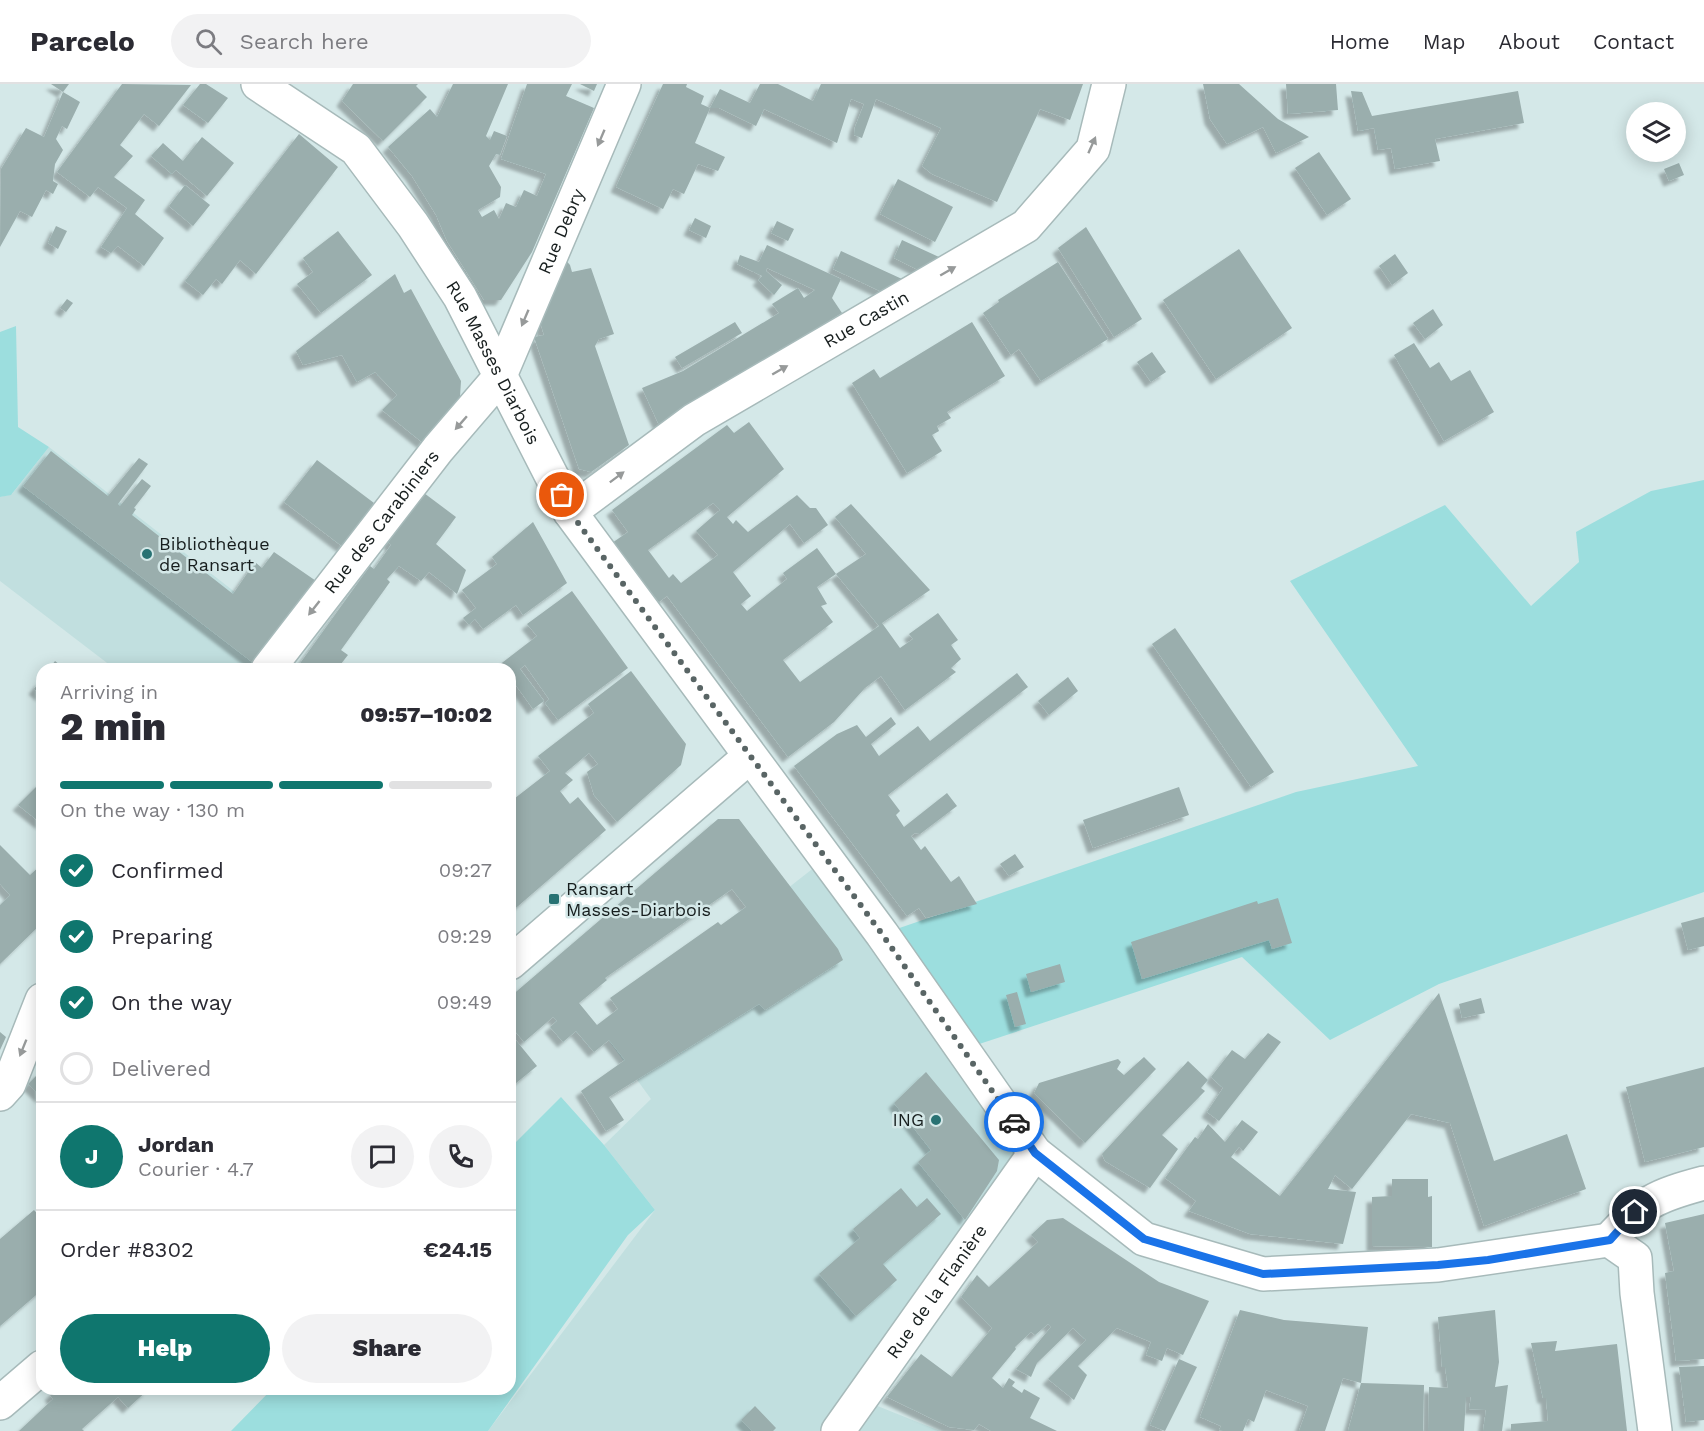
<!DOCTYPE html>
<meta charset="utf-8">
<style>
body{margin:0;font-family:"Work Sans",sans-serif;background:#f2f2f3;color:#2b2b33;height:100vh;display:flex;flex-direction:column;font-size:22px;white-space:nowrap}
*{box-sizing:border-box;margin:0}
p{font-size:20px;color:#7c7c81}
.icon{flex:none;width:33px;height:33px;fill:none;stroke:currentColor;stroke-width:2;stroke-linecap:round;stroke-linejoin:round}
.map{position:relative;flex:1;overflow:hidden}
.panel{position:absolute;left:36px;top:579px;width:480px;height:732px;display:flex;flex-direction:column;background:#fff;border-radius:18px;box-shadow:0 3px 15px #0003}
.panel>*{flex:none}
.fabs{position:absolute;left:1626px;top:18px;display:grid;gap:12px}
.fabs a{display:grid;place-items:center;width:60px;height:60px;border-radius:50%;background:#fff;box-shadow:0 3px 15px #0003;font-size:30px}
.pin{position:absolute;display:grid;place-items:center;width:51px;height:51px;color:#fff;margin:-26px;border:3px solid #fff;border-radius:50%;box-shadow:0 2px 6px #0007}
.courier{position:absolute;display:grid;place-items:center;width:60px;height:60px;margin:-30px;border:4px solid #1a73e8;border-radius:50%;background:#fff;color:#222;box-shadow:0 2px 8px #0007}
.summary em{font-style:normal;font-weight:800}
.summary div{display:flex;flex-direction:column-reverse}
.summary{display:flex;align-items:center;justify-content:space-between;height:102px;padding:0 24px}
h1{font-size:39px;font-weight:800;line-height:45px}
.bar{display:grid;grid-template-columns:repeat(4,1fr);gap:9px 6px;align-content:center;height:72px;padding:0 24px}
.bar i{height:8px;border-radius:4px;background:#e1e1e2}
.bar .on{background:#0f766e}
.bar p{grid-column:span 4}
.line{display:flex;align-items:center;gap:15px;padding:0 24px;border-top:2px solid #e1e1e2}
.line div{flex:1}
.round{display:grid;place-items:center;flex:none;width:63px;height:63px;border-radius:32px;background:#f2f2f3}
ol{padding:0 24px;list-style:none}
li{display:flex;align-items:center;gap:18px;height:66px}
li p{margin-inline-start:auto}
li .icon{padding:6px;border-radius:50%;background:#0f766e;color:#fff;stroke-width:4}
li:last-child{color:#7c7c81}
li i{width:33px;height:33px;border:3px solid #e1e1e2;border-radius:50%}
.cta{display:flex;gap:12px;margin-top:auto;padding:12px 24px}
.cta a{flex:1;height:69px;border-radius:36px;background:#0f766e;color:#fff;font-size:24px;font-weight:800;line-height:69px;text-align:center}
.cta a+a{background:#f2f2f3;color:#2b2b33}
header{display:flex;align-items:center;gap:36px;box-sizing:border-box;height:84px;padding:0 30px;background:#fff;border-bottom:2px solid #e1e1e2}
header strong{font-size:28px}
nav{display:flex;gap:33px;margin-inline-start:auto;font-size:21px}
.search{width:420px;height:54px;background:#f2f2f3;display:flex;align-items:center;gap:15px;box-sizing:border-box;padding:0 21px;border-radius:33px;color:#7c7c81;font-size:22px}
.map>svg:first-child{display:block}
.built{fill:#c1dfdf}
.green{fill:#9cdede}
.building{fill:#9aaead;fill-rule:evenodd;filter:url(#shadow)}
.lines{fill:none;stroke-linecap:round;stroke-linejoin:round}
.minor-casing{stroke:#a7baba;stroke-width:36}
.tertiary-casing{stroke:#a7baba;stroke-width:36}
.minor{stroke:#fff;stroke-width:33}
.tertiary{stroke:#fff;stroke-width:33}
.oneway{fill:#979a9a}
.done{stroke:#596565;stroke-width:6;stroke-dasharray:0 10.8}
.route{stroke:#1a73e8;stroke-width:8}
.poi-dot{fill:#287273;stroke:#d4e8e8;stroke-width:2}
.labels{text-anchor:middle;stroke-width:5;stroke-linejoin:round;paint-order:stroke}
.street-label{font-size:18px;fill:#171e1e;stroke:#d4e8e8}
.poi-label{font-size:18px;fill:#171e1e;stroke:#d4e8e8;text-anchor:start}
</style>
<header>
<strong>Parcelo</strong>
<div class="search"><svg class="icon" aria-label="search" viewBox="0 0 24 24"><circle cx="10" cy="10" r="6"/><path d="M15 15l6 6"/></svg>Search here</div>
<nav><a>Home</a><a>Map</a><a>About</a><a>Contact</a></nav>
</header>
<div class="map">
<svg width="1704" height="1347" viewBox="0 0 1704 1347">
<defs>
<filter id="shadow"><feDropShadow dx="-5.5" dy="5.5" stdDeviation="1.5" flood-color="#0004"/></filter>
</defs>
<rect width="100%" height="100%" fill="#d4e8e8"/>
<!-- built -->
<path class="built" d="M 49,363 L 286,548 L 259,585 L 115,585 L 0,497 L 0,413 L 12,410 Z
M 825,775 L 1035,1069 L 838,1347 L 488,1347 L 655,1126 L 604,1061 L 651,1015 L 603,949 Z
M 870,1319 L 940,1347 L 850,1347 Z"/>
<!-- green -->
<path class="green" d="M 16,242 L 18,343 L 49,363 L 11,411 L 0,413 L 0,248 Z
M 1704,396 L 1704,808 L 1439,900 L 1330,956 L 1242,873 L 964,965 L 882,850 L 1296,708 L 1418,682 L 1290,497 L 1445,421 L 1531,522 L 1579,478 L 1576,448 L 1651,407 Z
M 561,1013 L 604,1061 L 655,1126 L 628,1151 L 488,1347 L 231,1347 L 272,1305 L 510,1305 L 510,1064 Z"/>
<!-- building -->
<path class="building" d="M 51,0 L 69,0 L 63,8 Z
M 122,0 L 191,1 L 159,42 L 144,30 L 120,61 L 133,72 L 114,93 L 145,116 L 135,130 L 164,154 L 144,182 L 118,162 L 111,169 L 101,163 L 127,124 L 98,103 L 90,113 L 57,88 Z
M 200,0 L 206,0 L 228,14 L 208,39 L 183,21 Z
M 353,0 L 418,0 L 416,2 L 427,13 L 383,57 L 342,17 Z
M 453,0 L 508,0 L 486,52 L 490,56 L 494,47 L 507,52 L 500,71 L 496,70 L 489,82 L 501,103 L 500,113 L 478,126 L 482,133 L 494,126 L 499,135 L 506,119 L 516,123 L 524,106 L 537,112 L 546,90 L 501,75 L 527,0 L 572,0 L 566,12 L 594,24 L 532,168 L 501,216 L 484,216 L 447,157 L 436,131 L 412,92 L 388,63 L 430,25 L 437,33 Z
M 580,0 L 597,0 L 594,7 Z
M 663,0 L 687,0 L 686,3 L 704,12 L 701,20 L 710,24 L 720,5 L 750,19 L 760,0 L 778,0 L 813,17 L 821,0 L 1083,0 L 1070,36 L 1040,25 L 997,118 L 932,90 L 922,82 L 941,44 L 876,15 L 862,54 L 854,51 L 855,43 L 864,20 L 851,15 L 837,59 L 764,25 L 756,42 L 719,24 L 710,24 L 695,59 L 725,73 L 718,87 L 698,80 L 684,110 L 673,105 L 663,125 L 616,103 Z
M 1203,0 L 1239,0 L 1278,35 L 1309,53 L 1276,69 L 1263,43 L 1227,60 L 1210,35 Z
M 1286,0 L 1336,0 L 1338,26 L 1288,30 Z
M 1351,7 L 1362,8 L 1372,32 L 1518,7 L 1524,39 L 1435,55 L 1440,77 L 1395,85 L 1391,64 L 1378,66 L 1374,44 L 1358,47 Z
M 63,8 L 80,18 L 67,45 L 62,42 L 56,55 L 63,66 L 55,80 L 53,97 L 58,100 L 53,110 L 46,106 L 32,133 L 20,127 L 0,163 L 1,85 L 26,44 L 44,53 Z
M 299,50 L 338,83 L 256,190 L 240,176 L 222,200 L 216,195 L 203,211 L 185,197 Z
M 202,53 L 234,79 L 207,112 L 176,86 L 172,90 L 151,72 L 163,59 L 183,77 Z
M 1319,68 L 1351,115 L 1327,131 L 1295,84 Z
M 1679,79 L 1684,91 L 1669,97 L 1664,85 Z
M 898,95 L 953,123 L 935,158 L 880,130 Z
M 185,101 L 210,121 L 193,142 L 169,122 Z
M 695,134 L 711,142 L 706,154 L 689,146 Z
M 777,137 L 794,145 L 788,157 L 771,149 Z
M 56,142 L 67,147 L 58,165 L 48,159 Z
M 1086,143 L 1142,235 L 1114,253 L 1058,164 Z
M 338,147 L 372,191 L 321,229 L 297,200 L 313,188 L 303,174 Z
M 902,156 L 939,173 L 918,186 L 894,174 Z
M 767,161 L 841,195 L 832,214 L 842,229 L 696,317 L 659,341 L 642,304 L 683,287 L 779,229 L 772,220 L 798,204 L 804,214 L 815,206 L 767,184 L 766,187 L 782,201 L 774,211 L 758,196 L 762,192 L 737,180 L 740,171 L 759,178 Z
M 1239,165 L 1292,244 L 1216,295 L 1163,216 Z
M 841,167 L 902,195 L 882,208 L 833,185 Z
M 1395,170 L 1408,189 L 1392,201 L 1379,182 Z
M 563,173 L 570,181 L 572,188 L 591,184 L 614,250 L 599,255 L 595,262 L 629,361 L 591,388 L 579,385 L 534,253 L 544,251 L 538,231 Z
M 1058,178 L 1108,255 L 1041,297 L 1019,265 L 1011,271 L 983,229 L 999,218 L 998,216 Z
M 395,190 L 404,209 L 411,205 L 461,297 L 460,313 L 423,359 L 382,326 L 397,311 L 375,288 L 357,298 L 342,271 L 303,281 L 296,267 Z
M 67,215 L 73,219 L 66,228 L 60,224 Z
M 1433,225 L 1443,241 L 1425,255 L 1413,239 Z
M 735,238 L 742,249 L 682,284 L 675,273 Z
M 972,238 L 1005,292 L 947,328 L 951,334 L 937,342 L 939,347 L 932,351 L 942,367 L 907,389 L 852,299 L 874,285 L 880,294 Z
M 1414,259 L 1430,284 L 1439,278 L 1451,297 L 1470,286 L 1494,328 L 1444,357 L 1394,271 Z
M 1152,268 L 1166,288 L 1151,298 L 1137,278 Z
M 749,338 L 784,385 L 727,433 L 733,440 L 736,436 L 748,448 L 797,411 L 810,424 L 816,424 L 828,441 L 804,459 L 790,440 L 733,488 L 751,512 L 741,520 L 747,527 L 787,495 L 783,489 L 817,464 L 836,490 L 866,470 L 835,433 L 851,420 L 930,506 L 882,539 L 900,564 L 913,555 L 909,550 L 938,529 L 958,556 L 951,561 L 961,575 L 951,584 L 956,588 L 905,626 L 881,592 L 865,604 L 834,638 L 788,673 L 667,512 L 659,518 L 612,459 L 628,448 L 612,426 L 727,341 L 734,349 ZM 713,419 L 720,426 L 696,447 L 718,471 L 681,499 L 673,490 L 669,494 L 648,466 ZM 836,490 L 879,542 L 800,598 L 783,576 L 833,538 L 821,522 L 827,520 L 817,503 Z
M 51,367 L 108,412 L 139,374 L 148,380 L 118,420 L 120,422 L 142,395 L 151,402 L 134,424 L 136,425 L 132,431 L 233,510 L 255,478 L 262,484 L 274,468 L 319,499 L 256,581 L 23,402 Z
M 317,376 L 374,419 L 343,463 L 284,418 Z
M 424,409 L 456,433 L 436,460 L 466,486 L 457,510 L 429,488 L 421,497 L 399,482 L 387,495 L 390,498 L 341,566 L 348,571 L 337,585 L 296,585 L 370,482 L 374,485 L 391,461 L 388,458 Z
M 533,438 L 567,499 L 523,531 L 516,521 L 483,545 L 475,535 L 469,541 L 463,534 L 476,524 L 462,506 L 497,480 L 492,473 Z
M 572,507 L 628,584 L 558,636 L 545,619 L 549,615 L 525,581 L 520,585 L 544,617 L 533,625 L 510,593 L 510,585 L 494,585 L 537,552 L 527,540 Z
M 1175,544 L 1274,688 L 1251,703 L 1152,560 Z
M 55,577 L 65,585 L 49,585 Z
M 631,587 L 686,660 L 681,681 L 617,738 L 594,711 L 587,688 L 598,680 L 589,669 L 565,689 L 573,696 L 560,707 L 570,720 L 578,713 L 606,746 L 510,829 L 510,718 L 550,687 L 538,672 L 594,629 L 588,620 Z
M 1017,589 L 1028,603 L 888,711 L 900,727 L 896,731 L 904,743 L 947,709 L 957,722 L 920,750 L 915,749 L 911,752 L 921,766 L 925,762 L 951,798 L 959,792 L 977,820 L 926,834 L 919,824 L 907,832 L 794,682 L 837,650 L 857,641 L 866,653 L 891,633 L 896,640 L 871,660 L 879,672 L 918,642 L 930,657 Z
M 1068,593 L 1078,607 L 1049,631 L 1038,617 Z
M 42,595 L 42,612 L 34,605 Z
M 42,697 L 42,740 L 18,721 Z
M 1179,703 L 1189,731 L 1093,764 L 1083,736 Z
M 718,735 L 739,735 L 838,865 L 843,876 L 765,926 L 759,920 L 609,1013 L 624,1036 L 606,1047 L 581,1007 L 625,976 L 609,956 L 594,968 L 576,947 L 563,958 L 550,943 L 557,937 L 553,933 L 524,958 L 510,941 L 510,913 ZM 732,805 L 746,823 L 721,841 L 718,838 L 610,914 L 618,925 L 597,941 L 579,919 L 607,896 L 605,894 Z
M 0,761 L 30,791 L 42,780 L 42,839 L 0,880 L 0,821 L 10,811 L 0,800 Z
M 1015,770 L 1024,783 L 1009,792 L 1000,780 Z
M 1278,814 L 1292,859 L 1272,865 L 1269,856 L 1142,895 L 1131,858 L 1257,817 L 1258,820 Z
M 1704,833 L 1704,862 L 1688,866 L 1681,839 Z
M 1060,880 L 1065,898 L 1031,908 L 1026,890 Z
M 1017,908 L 1026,940 L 1015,943 L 1006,911 Z
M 1439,909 L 1494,1077 L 1567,1050 L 1586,1105 L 1484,1142 L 1450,1039 L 1411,1030 L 1352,1105 L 1335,1091 L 1328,1105 L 1356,1108 L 1343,1160 L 1250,1150 L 1189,1127 L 1196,1117 L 1165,1094 L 1195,1053 L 1198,1055 L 1208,1040 L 1225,1058 L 1242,1036 L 1258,1048 L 1243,1067 L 1239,1063 L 1231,1073 L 1280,1112 Z
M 1481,914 L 1485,929 L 1462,934 L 1459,920 Z
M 0,948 L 6,953 L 0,966 Z
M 510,949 L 537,982 L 510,1004 Z
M 1268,949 L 1281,958 L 1219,1037 L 1207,1028 L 1223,1004 L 1211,993 L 1232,966 L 1245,975 Z
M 1144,973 L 1156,985 L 1085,1059 L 1034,1009 L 1039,999 L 1118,975 L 1121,978 L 1117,985 L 1124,991 Z
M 1188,977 L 1208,996 L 1201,1004 L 1205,1007 L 1162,1051 L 1178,1065 L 1150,1104 L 1105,1077 L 1102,1070 Z
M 1704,983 L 1704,1063 L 1645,1078 L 1626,1003 Z
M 41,987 L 42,988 L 42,1014 L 28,1000 Z
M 926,988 L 999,1076 L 997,1087 L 965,1136 L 918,1078 L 931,1066 L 894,1019 Z
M 1392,1095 L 1428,1095 L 1428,1113 L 1432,1112 L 1432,1163 L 1372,1162 L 1372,1113 L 1392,1112 Z
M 901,1104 L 917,1123 L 927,1114 L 941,1130 L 883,1180 L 897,1196 L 856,1232 L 819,1190 L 860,1154 L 853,1145 Z
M 34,1126 L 42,1135 L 42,1206 L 0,1242 L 0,1155 Z
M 1704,1130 L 1704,1275 L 1676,1277 L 1665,1189 L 1674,1187 L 1665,1139 Z
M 1063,1134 L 1159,1198 L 1209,1217 L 1183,1271 L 1167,1264 L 1162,1277 L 1146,1271 L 1151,1258 L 1117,1244 L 1078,1282 L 1087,1291 L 1074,1316 L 1048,1295 L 1086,1256 L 1073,1244 L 1037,1279 L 1031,1293 L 1016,1285 L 1051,1243 L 1048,1240 L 1035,1251 L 1031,1248 L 1015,1263 L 1016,1265 L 992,1294 L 1003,1304 L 1009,1294 L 1015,1298 L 1012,1302 L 1022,1309 L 1024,1305 L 1040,1314 L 1030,1334 L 1057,1347 L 991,1347 L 979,1340 L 974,1346 L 949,1343 L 887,1313 L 921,1270 L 952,1293 L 992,1244 L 961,1213 L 977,1191 L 989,1203 L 1038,1158 L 1031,1151 L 1047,1136 Z
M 1240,1226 L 1284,1236 L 1368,1243 L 1361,1299 L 1343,1294 L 1325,1347 L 1299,1347 L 1308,1322 L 1266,1306 L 1254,1338 L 1248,1335 L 1243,1347 L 1223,1347 L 1219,1346 L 1221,1342 L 1200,1333 Z
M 1495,1226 L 1499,1278 L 1495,1303 L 1508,1301 L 1502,1347 L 1483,1347 L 1486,1326 L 1469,1325 L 1471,1313 L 1466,1313 L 1464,1347 L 1428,1347 L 1429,1303 L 1448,1304 L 1445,1283 L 1442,1283 L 1438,1233 Z
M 1557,1257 L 1555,1267 L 1617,1260 L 1627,1347 L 1511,1347 L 1511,1340 L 1548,1337 L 1546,1314 L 1543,1314 L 1531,1259 Z
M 1179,1275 L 1197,1283 L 1165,1347 L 1150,1341 Z
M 1704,1282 L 1704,1336 L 1686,1338 L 1679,1283 Z
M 1361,1299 L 1424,1301 L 1423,1347 L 1348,1347 Z
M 57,1305 L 149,1305 L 128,1324 L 118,1313 L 82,1345 L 84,1347 L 19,1347 L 53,1315 L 50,1311 Z
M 755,1322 L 776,1344 L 773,1347 L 752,1347 L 741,1336 Z"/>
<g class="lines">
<defs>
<g id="minor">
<path id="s1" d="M 570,428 L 694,336 L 1026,142 L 1093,65 L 1109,0"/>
<path id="s2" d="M 268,585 L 438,365 L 499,294 L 624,0"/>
<path d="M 0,1010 L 9,1000 L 42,916"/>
<path id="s3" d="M 838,1347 L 1035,1069"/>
</g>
<g id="tertiary">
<path id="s4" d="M 258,0 L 356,65 L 413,141 L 460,213 L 570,428 L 882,850 L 1035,1069 L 1144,1155 L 1263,1190 L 1438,1181 L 1609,1156 L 1635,1174 L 1637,1209 L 1655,1347"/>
<path d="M 510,879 L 749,673"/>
<path d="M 1609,1156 C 1643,1118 1655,1112 1704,1099"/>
<path d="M 0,1319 L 42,1283"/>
</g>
</defs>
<!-- minor casing -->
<use href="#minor" class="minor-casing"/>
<!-- tertiary casing -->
<use href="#tertiary" class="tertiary-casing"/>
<!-- minor -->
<use href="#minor" class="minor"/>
<!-- tertiary -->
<use href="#tertiary" class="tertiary"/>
</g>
<!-- one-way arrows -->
<defs><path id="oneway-solid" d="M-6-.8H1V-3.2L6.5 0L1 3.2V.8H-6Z" transform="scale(1.5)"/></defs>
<g class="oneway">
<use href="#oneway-solid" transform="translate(601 54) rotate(113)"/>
<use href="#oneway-solid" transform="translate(1092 61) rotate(-66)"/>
<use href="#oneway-solid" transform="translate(948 187) rotate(-30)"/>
<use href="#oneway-solid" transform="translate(525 234) rotate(113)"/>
<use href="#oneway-solid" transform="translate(780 286) rotate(-30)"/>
<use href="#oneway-solid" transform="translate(461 339) rotate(131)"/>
<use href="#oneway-solid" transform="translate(617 393) rotate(-37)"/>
<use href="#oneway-solid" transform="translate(314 524) rotate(128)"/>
<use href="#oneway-solid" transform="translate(23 964) rotate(112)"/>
</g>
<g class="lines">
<!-- done -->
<path class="done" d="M 562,411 L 570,428 L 882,850 L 1014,1038"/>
<!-- route -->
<path class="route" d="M 1014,1038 L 1035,1069 L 1144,1155 L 1263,1190 L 1438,1181 L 1488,1176 L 1610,1156 L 1635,1128"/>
</g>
<!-- markers -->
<g class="poi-dot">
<circle cx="147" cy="470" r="6"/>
<rect x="548" y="809" width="12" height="12" rx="3"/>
<circle cx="936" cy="1036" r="6"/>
</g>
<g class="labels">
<!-- street labels -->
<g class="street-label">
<text dy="6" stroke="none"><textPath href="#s2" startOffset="531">Rue Debry</textPath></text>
<text dy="6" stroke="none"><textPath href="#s1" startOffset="354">Rue Castin</textPath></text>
<text dy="6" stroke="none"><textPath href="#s4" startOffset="372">Rue Masses Diarbois</textPath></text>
<text dy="6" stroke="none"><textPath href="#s2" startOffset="186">Rue des Carabiniers</textPath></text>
<text dy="6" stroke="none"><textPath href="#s3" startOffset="171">Rue de la Flanière</textPath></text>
</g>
<!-- poi labels -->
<g class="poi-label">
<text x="159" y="466">Bibliothèque<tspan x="159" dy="21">de Ransart</tspan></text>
<text x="566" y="811">Ransart<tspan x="566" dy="21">Masses-Diarbois</tspan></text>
<text x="924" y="1042" text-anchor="end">ING</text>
</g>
</g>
</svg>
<div class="fabs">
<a><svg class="icon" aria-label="layers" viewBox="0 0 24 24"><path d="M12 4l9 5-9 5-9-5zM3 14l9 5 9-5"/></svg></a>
</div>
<div class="pin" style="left:562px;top:411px;background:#ea580c"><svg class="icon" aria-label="bag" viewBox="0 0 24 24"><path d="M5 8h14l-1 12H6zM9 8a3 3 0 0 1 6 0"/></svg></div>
<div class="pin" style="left:1635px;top:1128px;background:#1f2937"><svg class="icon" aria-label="home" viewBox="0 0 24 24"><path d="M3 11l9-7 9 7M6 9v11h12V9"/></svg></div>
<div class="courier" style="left:1014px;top:1038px"><svg class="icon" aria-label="car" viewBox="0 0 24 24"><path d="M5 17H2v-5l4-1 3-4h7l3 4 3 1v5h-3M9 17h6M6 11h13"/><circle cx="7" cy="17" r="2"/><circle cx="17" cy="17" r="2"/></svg></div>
<section class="panel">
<div class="summary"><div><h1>2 min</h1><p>Arriving in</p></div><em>09:57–10:02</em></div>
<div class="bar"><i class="on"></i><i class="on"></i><i class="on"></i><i></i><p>On the way · 130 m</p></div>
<ol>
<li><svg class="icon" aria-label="check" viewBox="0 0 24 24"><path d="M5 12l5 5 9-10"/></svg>Confirmed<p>09:27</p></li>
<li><svg class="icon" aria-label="check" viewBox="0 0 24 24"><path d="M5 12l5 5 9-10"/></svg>Preparing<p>09:29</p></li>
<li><svg class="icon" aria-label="check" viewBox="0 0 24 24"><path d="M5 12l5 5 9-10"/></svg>On the way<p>09:49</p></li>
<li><i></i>Delivered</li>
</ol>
<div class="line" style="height:108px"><b class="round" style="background:#0f766e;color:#fff">J</b><div><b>Jordan</b><p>Courier · 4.7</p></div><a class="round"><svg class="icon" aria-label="chat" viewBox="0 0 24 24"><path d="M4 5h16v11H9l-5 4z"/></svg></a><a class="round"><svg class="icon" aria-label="phone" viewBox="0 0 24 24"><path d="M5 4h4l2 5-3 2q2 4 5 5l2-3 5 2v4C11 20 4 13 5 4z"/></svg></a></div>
<div class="line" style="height:78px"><div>Order #8302</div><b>€24.15</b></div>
<div class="cta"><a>Help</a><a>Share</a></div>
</section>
</div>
